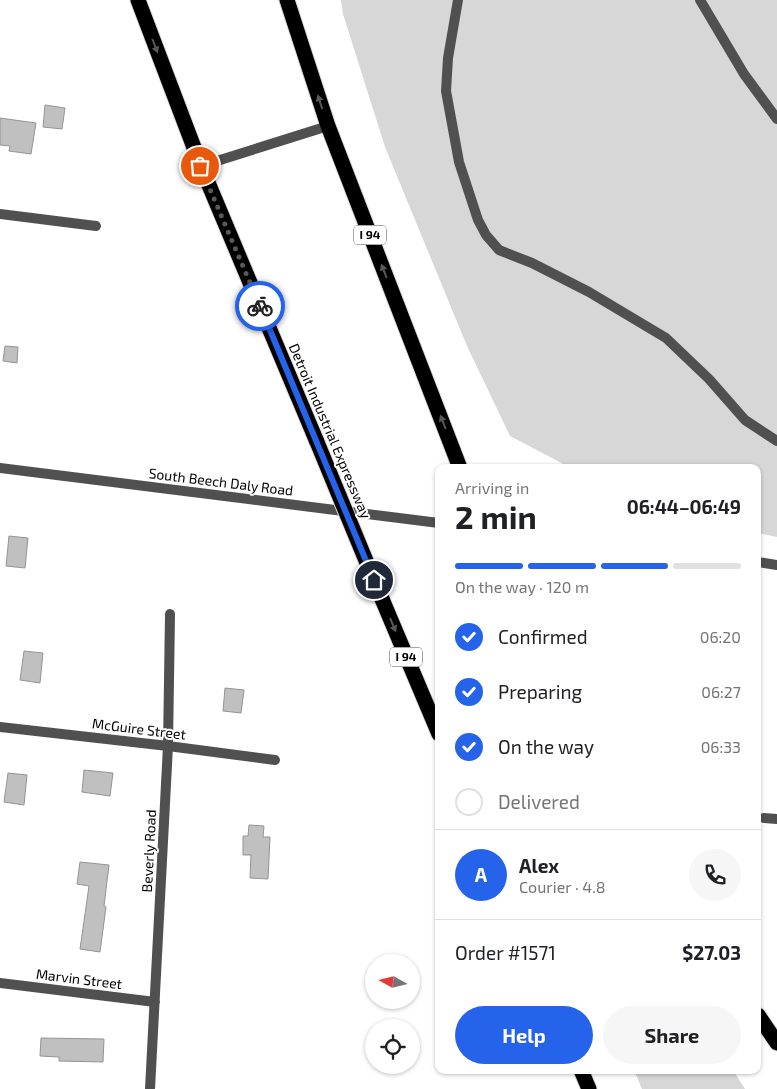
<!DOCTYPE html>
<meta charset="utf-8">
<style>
body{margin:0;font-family:"Exo 2",sans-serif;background:#f6f6f6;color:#202124;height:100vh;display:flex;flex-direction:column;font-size:19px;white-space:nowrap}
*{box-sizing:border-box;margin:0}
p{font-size:16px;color:#757577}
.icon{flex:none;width:28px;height:28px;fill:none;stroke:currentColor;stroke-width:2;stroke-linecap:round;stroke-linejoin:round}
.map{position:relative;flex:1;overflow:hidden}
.drawer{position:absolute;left:435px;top:464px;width:326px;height:610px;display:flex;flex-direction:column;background:#fff;border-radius:10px;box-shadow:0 1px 4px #0004}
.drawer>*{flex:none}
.needle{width:32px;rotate:278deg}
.buttons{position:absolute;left:365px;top:954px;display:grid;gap:10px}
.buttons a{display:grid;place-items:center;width:55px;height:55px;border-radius:50%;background:#fff;box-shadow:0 1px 4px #0004;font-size:25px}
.pin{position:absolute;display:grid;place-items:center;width:42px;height:42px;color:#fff;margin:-21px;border:2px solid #fff;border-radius:50%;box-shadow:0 1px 5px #0007}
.courier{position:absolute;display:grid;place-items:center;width:50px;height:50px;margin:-25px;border:4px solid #2563eb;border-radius:50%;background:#fff;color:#222;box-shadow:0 1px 6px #0007}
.overview em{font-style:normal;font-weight:700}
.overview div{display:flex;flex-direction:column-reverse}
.overview{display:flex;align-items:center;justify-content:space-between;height:85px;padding:0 20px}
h1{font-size:32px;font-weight:700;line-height:38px}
.bar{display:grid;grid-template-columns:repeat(4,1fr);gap:8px 5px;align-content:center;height:60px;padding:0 20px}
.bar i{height:6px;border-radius:4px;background:#e0e0e0}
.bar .current{background:#2563eb}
.bar p{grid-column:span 4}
.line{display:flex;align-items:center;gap:12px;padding:0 20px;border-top:1px solid #e0e0e0}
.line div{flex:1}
.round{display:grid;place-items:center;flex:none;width:52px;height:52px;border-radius:26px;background:#f6f6f6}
ol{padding:0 20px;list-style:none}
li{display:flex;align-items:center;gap:15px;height:55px}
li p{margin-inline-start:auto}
li .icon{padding:5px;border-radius:50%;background:#2563eb;color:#fff;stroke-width:4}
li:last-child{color:#757577}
li i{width:28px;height:28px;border:2px solid #e0e0e0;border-radius:50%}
.action{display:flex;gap:10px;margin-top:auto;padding:10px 20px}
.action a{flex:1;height:58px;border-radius:30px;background:#2563eb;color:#fff;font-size:20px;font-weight:700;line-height:58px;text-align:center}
.action a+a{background:#f6f6f6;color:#202124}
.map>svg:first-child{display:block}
.green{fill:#d7d7d7}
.building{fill:#c0c0c0;stroke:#949494}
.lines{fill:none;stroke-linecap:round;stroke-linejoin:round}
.motorway-casing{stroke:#dbdbdb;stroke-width:17}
.service{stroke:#505050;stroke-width:10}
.minor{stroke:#505050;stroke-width:10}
.tertiary{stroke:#505050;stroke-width:10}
.motorway{stroke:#000;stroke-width:15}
.motorway-bridge-casing{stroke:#dbdbdb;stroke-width:17;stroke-linecap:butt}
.motorway-bridge{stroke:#000;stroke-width:15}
.oneway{fill:#595959}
.done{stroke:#595959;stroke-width:5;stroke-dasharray:0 9}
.route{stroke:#2563eb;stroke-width:6}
.labels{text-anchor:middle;stroke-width:4;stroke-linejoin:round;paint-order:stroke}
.shield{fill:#fff;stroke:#4c4c4c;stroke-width:1}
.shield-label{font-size:12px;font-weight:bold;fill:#000}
.street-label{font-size:14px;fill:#000;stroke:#fff}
</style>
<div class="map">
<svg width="777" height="1089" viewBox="0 0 777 1089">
<rect width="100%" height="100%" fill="#fff"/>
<!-- green -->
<path class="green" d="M 341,0 L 777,0 L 777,537 L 758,533 L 758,468 L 569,467 L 510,436 L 467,346 L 385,147 L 343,14 Z
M 634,1070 L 733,1070 L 745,1089 L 642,1089 Z"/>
<!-- building -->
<path class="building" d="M 45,105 L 65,108 L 62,129 L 43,127 Z
M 0,118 L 36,123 L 31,154 L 9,151 L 10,146 L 0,145 Z
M 5,346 L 18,347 L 17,363 L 3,361 Z
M 9,536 L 28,538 L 25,568 L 6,566 Z
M 24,651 L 43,653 L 40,683 L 20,680 Z
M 225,688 L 244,690 L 241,713 L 223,711 Z
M 84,770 L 113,773 L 110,796 L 82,792 Z
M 8,773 L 27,775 L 24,805 L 4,802 Z
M 249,825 L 264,826 L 263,837 L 270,837 L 268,879 L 250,878 L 251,855 L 243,855 L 243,836 L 248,836 Z
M 80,862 L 109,865 L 104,906 L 106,907 L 100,952 L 80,949 L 89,886 L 77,884 Z
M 41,1038 L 104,1039 L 103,1062 L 59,1061 L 59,1057 L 40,1056 Z"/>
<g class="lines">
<defs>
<path id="motorway" d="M 138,0 L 201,166 L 317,442
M 287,0 L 328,126 L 460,468
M 374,580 L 439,734
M 758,1015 L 777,1043
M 581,1070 L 589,1089"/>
</defs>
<!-- motorway casing -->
<use href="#motorway" class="motorway-casing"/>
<!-- service -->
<path class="service" d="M 458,0 L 448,58 L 446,91 L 459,162 L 478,220 L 486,235 L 499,250 L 532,263 L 589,292 L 666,338 L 709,379 L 745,420 L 777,441
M 700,0 L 744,74 L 777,119
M 201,166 L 328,126"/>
<!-- minor -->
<path class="minor" d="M 0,214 L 96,226
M 0,727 L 168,746 L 275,760
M 764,818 L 777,819
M 0,983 L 155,1002
M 150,1089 L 168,746 L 170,614"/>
<!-- tertiary -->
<path class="tertiary" d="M 0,468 L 439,523
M 758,562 L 777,565"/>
<!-- motorway -->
<use href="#motorway" class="motorway"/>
<defs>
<path id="motorway-bridge" d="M 317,442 L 374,580"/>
</defs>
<!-- motorway-bridge casing -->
<use href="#motorway-bridge" class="motorway-bridge-casing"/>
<!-- motorway-bridge -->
<use href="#motorway-bridge" class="motorway-bridge"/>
</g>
<!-- one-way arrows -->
<defs><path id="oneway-solid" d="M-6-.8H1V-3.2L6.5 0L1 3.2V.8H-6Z" transform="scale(1.25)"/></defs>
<g class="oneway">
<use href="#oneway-solid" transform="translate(155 46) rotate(69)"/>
<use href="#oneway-solid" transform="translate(320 102) rotate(-108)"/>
<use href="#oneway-solid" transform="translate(384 271) rotate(-111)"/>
<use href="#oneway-solid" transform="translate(443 422) rotate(-111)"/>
<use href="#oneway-solid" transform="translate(393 625) rotate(67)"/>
</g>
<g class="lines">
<!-- done -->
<path class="done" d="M 200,166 L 260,306"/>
<!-- route -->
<path class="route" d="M 260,306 L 374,580"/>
</g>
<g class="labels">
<!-- shield labels -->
<g class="shield">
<rect x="354" y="225.5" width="32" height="19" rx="4"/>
<rect x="390" y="647.5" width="32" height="19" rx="4"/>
</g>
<g class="shield-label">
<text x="370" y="239">I 94</text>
<text x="406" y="661">I 94</text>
</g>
<!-- street labels -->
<g class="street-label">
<text transform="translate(330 431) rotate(67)" y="5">Detroit Industrial Expressway</text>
<text transform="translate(221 482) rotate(7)" y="5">South Beech Daly Road</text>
<text transform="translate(139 729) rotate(7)" y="5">McGuire Street</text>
<text transform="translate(149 851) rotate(-87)" y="5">Beverly Road</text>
<text transform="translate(79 979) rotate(7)" y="5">Marvin Street</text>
</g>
</g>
</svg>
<div class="buttons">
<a><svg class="needle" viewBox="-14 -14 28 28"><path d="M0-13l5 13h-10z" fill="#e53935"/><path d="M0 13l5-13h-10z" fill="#757577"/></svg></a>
<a><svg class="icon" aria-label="locate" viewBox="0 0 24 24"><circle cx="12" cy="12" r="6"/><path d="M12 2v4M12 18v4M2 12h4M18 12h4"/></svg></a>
</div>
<div class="pin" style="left:200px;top:166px;background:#ea580c"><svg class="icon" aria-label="bag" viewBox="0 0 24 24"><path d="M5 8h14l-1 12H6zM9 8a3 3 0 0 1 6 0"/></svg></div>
<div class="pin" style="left:374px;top:580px;background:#1f2937"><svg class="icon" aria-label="home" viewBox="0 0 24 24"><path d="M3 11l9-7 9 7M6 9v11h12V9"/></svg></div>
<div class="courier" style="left:260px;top:306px"><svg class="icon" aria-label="bike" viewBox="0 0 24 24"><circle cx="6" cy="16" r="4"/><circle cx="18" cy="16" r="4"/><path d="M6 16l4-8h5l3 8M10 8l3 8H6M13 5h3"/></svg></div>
<section class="drawer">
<div class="overview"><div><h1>2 min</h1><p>Arriving in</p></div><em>06:44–06:49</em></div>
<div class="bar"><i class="current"></i><i class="current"></i><i class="current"></i><i></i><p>On the way · 120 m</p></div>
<ol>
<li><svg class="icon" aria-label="check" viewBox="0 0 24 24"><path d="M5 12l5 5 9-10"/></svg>Confirmed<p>06:20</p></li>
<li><svg class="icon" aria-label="check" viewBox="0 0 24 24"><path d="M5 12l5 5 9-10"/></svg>Preparing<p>06:27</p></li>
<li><svg class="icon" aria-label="check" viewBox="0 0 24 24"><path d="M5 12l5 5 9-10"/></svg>On the way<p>06:33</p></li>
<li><i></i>Delivered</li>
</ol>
<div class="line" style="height:90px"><b class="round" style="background:#2563eb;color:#fff">A</b><div><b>Alex</b><p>Courier · 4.8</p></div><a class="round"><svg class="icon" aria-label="phone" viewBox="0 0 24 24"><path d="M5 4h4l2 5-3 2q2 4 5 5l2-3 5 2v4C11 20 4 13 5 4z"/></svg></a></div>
<div class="line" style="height:65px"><div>Order #1571</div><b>$27.03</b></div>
<div class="action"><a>Help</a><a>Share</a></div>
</section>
</div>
